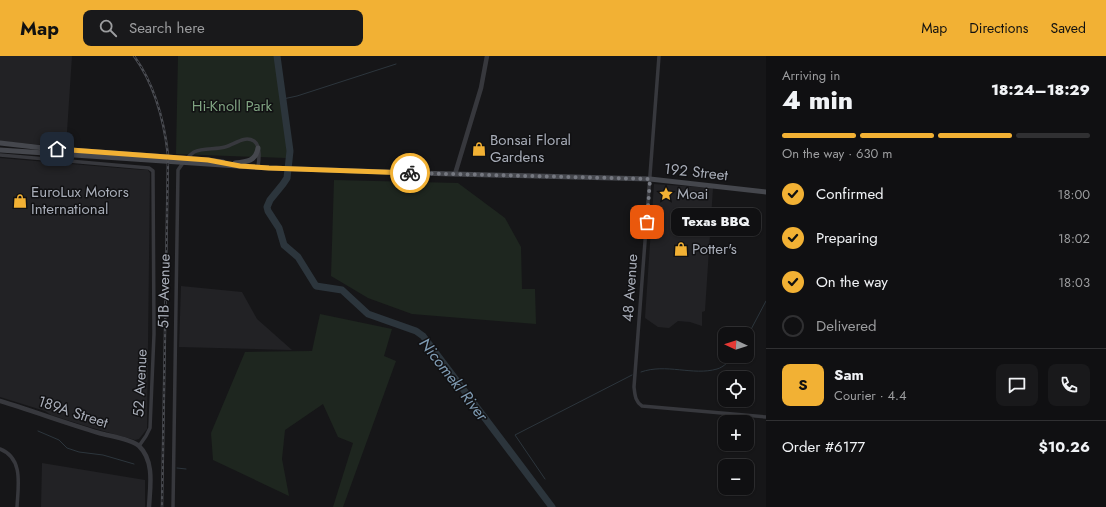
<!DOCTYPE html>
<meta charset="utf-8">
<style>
body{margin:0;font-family:Jost,sans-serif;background:#19191b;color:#f1f3f6;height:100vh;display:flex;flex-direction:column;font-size:15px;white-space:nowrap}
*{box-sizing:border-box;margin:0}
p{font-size:13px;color:#9c9d9f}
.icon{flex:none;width:22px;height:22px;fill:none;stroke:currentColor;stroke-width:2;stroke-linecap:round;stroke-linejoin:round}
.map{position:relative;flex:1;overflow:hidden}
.details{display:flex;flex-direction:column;background:#101012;width:340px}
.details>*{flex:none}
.needle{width:26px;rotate:274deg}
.controls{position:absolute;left:718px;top:271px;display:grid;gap:8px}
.controls a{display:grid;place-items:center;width:36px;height:36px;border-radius:8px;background:#101012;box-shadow:0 1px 3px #0004,0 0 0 1px #303032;font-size:20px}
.pin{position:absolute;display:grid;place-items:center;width:34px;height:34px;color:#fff;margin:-17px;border-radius:8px;box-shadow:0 2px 6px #0006}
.courier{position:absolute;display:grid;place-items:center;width:40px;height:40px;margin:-20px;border:3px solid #f2b134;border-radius:50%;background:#fff;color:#222;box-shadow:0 1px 5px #0007}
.bubble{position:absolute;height:28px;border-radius:8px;background:#101012;box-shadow:0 1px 3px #0004,0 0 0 1px #303032;font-size:13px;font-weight:800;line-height:28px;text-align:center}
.headline em{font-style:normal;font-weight:800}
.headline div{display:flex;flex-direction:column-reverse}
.headline{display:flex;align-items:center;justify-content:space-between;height:68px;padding:0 16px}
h1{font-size:26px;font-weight:800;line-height:30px}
.bar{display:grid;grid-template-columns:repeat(4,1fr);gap:6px 4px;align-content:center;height:48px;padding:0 16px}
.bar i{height:5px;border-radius:3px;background:#303032}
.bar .current{background:#f2b134}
.bar p{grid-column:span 4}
.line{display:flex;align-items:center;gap:10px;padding:0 16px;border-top:1px solid #303032}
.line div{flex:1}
.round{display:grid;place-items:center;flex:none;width:42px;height:42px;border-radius:8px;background:#19191b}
ol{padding:0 16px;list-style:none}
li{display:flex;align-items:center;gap:12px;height:44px}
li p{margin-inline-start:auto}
li .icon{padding:4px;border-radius:50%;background:#f2b134;color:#111;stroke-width:4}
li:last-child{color:#9c9d9f}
li i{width:22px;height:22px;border:2px solid #303032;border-radius:50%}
header{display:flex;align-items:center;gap:24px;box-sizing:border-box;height:56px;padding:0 20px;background:#f2b134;color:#111}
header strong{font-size:19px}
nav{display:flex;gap:22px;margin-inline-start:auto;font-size:14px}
.search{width:280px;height:36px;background:#19191b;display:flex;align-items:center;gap:10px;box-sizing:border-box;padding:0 14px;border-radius:8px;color:#9c9d9f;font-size:15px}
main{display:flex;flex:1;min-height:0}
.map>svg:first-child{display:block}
.built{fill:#222225}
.green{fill:#1e261f}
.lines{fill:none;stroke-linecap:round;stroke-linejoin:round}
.stream{stroke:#2c353c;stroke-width:1}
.river{stroke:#2c353c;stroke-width:7}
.minor{stroke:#37383d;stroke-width:3.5}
.tertiary{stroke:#37383d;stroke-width:4.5}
.secondary{stroke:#45474d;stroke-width:5}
.rail-casing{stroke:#4a4c52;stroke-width:2.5}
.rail{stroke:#111113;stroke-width:1;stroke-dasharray:3;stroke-linecap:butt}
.done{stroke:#757880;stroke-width:4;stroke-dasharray:0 7.2}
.route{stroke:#f2b134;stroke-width:5}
.labels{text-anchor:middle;stroke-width:3;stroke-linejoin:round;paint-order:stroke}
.park-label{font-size:15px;fill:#7fa381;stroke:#111113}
.poi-label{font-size:15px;fill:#a8adb8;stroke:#111113;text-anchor:start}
.street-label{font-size:15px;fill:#a8adb8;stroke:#111113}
.water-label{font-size:16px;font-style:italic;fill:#7f9bb3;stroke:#111113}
</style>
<header>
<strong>Map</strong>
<div class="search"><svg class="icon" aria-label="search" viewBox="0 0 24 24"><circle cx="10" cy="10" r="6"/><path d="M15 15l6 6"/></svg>Search here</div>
<nav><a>Map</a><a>Directions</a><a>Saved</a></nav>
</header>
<main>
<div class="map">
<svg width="766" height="451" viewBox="0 0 766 451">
<rect width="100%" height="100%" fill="#161618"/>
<!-- built -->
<path class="built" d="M 0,0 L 72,0 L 66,91 L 0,85 Z
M 0,102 L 143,114 L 148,114 L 150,117 L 147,373 L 139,383 L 135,384 L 89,371 L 51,359 L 45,355 L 0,341 Z
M 654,128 L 713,132 L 705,255 L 702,256 L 702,270 L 690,266 L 678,265 L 669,272 L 658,271 L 645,262 Z
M 181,230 L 242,236 L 257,263 L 292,294 L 179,291 Z
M 42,407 L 145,424 L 145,451 L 41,451 Z"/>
<!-- green -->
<path class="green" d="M 178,0 L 278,0 L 282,37 L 289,83 L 286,102 L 176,98 Z
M 334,124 L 458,127 L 505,162 L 521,191 L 522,233 L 535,233 L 536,268 L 412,258 L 368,242 L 331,220 Z
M 320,258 L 392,273 L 384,300 L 396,305 L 343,451 L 333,451 L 353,387 L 338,381 L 323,348 L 285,374 L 282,403 L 289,440 L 213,404 L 211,377 L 245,296 L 312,295 Z"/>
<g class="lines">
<!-- stream -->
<path class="stream" d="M 283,43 L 297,40 L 396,8
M 747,281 L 766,245
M 641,316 C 666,307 693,320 717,313 C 724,311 729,305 734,300
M 38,375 L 59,384 L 67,392 L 79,396 L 103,399 L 134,408
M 177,412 L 186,413
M 545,423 L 515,379 L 632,319"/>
<!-- river -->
<path class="river" d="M 277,0 L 290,95 L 287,122 L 283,128 L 270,144 L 267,151 L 268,155 L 279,172 L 284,189 L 298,201 L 316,230 L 342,234 L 368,258 L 416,275 L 423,280 L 552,451"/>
<!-- minor -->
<path class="minor" d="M 659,0 L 634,331 C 635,339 635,345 642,350 L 766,361
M 0,99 L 149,112 L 153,115 L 154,278 L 150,372 L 146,380 L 139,390
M 0,393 C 24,402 18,431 17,451
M 173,451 L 178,114 C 182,108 188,100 194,96 C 203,91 216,94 225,91 C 234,89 244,79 254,85 C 261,90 259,104 258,111"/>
<!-- tertiary -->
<path class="tertiary" d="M 455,118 L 481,32 L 487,0
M 0,345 C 33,355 65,367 99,377 C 109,380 131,383 139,390 C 155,405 150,432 149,451"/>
<!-- secondary -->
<path class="secondary" d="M 0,87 L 44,92 L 208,104 L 223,106
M 0,94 L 269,112 L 417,117 L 650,123 L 766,136
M 235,107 C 247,106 256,105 258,92"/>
<defs>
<path id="rail" d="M 134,0 C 155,29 164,64 168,99 L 162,451"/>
</defs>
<!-- rail casing -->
<use href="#rail" class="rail-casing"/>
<!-- rail -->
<use href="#rail" class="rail"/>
</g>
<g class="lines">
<!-- done -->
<path class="done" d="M 410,117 L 650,123 L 647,166"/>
<!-- route -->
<path class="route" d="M 57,93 L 208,104 L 240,110 L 269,112 L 410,117"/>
</g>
<!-- icons -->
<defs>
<symbol id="shop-bare" viewBox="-9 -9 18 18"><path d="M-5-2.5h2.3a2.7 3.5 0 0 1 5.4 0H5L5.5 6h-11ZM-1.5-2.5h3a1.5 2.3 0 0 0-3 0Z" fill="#f2b134" stroke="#111113" stroke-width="2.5" paint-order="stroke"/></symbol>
<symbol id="sight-bare" viewBox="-9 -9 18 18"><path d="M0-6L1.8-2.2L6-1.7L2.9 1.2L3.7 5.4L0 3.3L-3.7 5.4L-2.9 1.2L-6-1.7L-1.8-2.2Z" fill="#f2b134" stroke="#111113" stroke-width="2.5" paint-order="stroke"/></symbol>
</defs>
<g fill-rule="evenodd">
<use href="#shop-bare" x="469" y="83" width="20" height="20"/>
<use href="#sight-bare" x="656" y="128" width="20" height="20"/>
<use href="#shop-bare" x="10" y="135" width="20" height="20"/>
<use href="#shop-bare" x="671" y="183" width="20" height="20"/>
</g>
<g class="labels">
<!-- park labels -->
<g class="park-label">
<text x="232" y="55">Hi-Knoll Park</text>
</g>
<!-- poi labels -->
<g class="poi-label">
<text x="490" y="89">Bonsai Floral<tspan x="490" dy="17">Gardens</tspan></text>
<text x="31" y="141">EuroLux Motors<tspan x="31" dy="17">International</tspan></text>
<text x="677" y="143">Moai</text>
<text x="692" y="198">Potter's</text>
</g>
<!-- street labels -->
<g class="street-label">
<text transform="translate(696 116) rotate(6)" y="5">192 Street</text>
<text transform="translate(630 232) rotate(-86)" y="5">48 Avenue</text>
<text transform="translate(164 235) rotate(-89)" y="5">51B Avenue</text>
<text transform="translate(140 327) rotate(-87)" y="5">52 Avenue</text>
<text transform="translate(73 356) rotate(18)" y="5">189A Street</text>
</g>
<!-- water labels -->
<g class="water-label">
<text transform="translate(454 323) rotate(52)" y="6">Nicomekl River</text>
</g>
</g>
</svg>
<div class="controls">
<a><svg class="needle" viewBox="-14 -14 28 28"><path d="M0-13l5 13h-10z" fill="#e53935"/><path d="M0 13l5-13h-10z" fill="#9c9d9f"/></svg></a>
<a><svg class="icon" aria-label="locate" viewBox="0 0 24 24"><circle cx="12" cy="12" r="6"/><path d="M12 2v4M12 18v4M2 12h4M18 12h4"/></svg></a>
<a>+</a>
<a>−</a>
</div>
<div class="pin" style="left:647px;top:166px;background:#ea580c"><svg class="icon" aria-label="bag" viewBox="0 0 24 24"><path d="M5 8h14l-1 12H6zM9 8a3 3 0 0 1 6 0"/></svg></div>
<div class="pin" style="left:57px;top:93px;background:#1f2937"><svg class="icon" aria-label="home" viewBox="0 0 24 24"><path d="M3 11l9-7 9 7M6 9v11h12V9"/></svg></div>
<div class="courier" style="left:410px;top:117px"><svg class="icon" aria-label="bike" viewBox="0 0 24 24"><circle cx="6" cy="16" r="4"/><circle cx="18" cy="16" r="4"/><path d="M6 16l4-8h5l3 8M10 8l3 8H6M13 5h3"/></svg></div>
<div class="bubble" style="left:671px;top:152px;width:90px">Texas BBQ</div>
</div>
<section class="details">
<div class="headline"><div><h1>4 min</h1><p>Arriving in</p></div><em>18:24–18:29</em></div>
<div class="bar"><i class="current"></i><i class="current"></i><i class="current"></i><i></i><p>On the way · 630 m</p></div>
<ol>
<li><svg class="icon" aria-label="check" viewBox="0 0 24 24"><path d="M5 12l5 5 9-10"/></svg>Confirmed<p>18:00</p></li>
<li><svg class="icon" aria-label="check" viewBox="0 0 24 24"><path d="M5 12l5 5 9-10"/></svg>Preparing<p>18:02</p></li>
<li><svg class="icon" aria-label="check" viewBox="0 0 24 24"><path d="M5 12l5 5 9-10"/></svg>On the way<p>18:03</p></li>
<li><i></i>Delivered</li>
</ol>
<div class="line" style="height:72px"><b class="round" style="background:#f2b134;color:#111">S</b><div><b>Sam</b><p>Courier · 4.4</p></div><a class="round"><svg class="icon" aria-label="chat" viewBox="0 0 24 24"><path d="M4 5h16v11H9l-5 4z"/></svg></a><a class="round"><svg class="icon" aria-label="phone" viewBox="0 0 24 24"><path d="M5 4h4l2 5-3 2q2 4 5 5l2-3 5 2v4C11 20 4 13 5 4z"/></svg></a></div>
<div class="line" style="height:52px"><div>Order #6177</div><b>$10.26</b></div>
</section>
</main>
